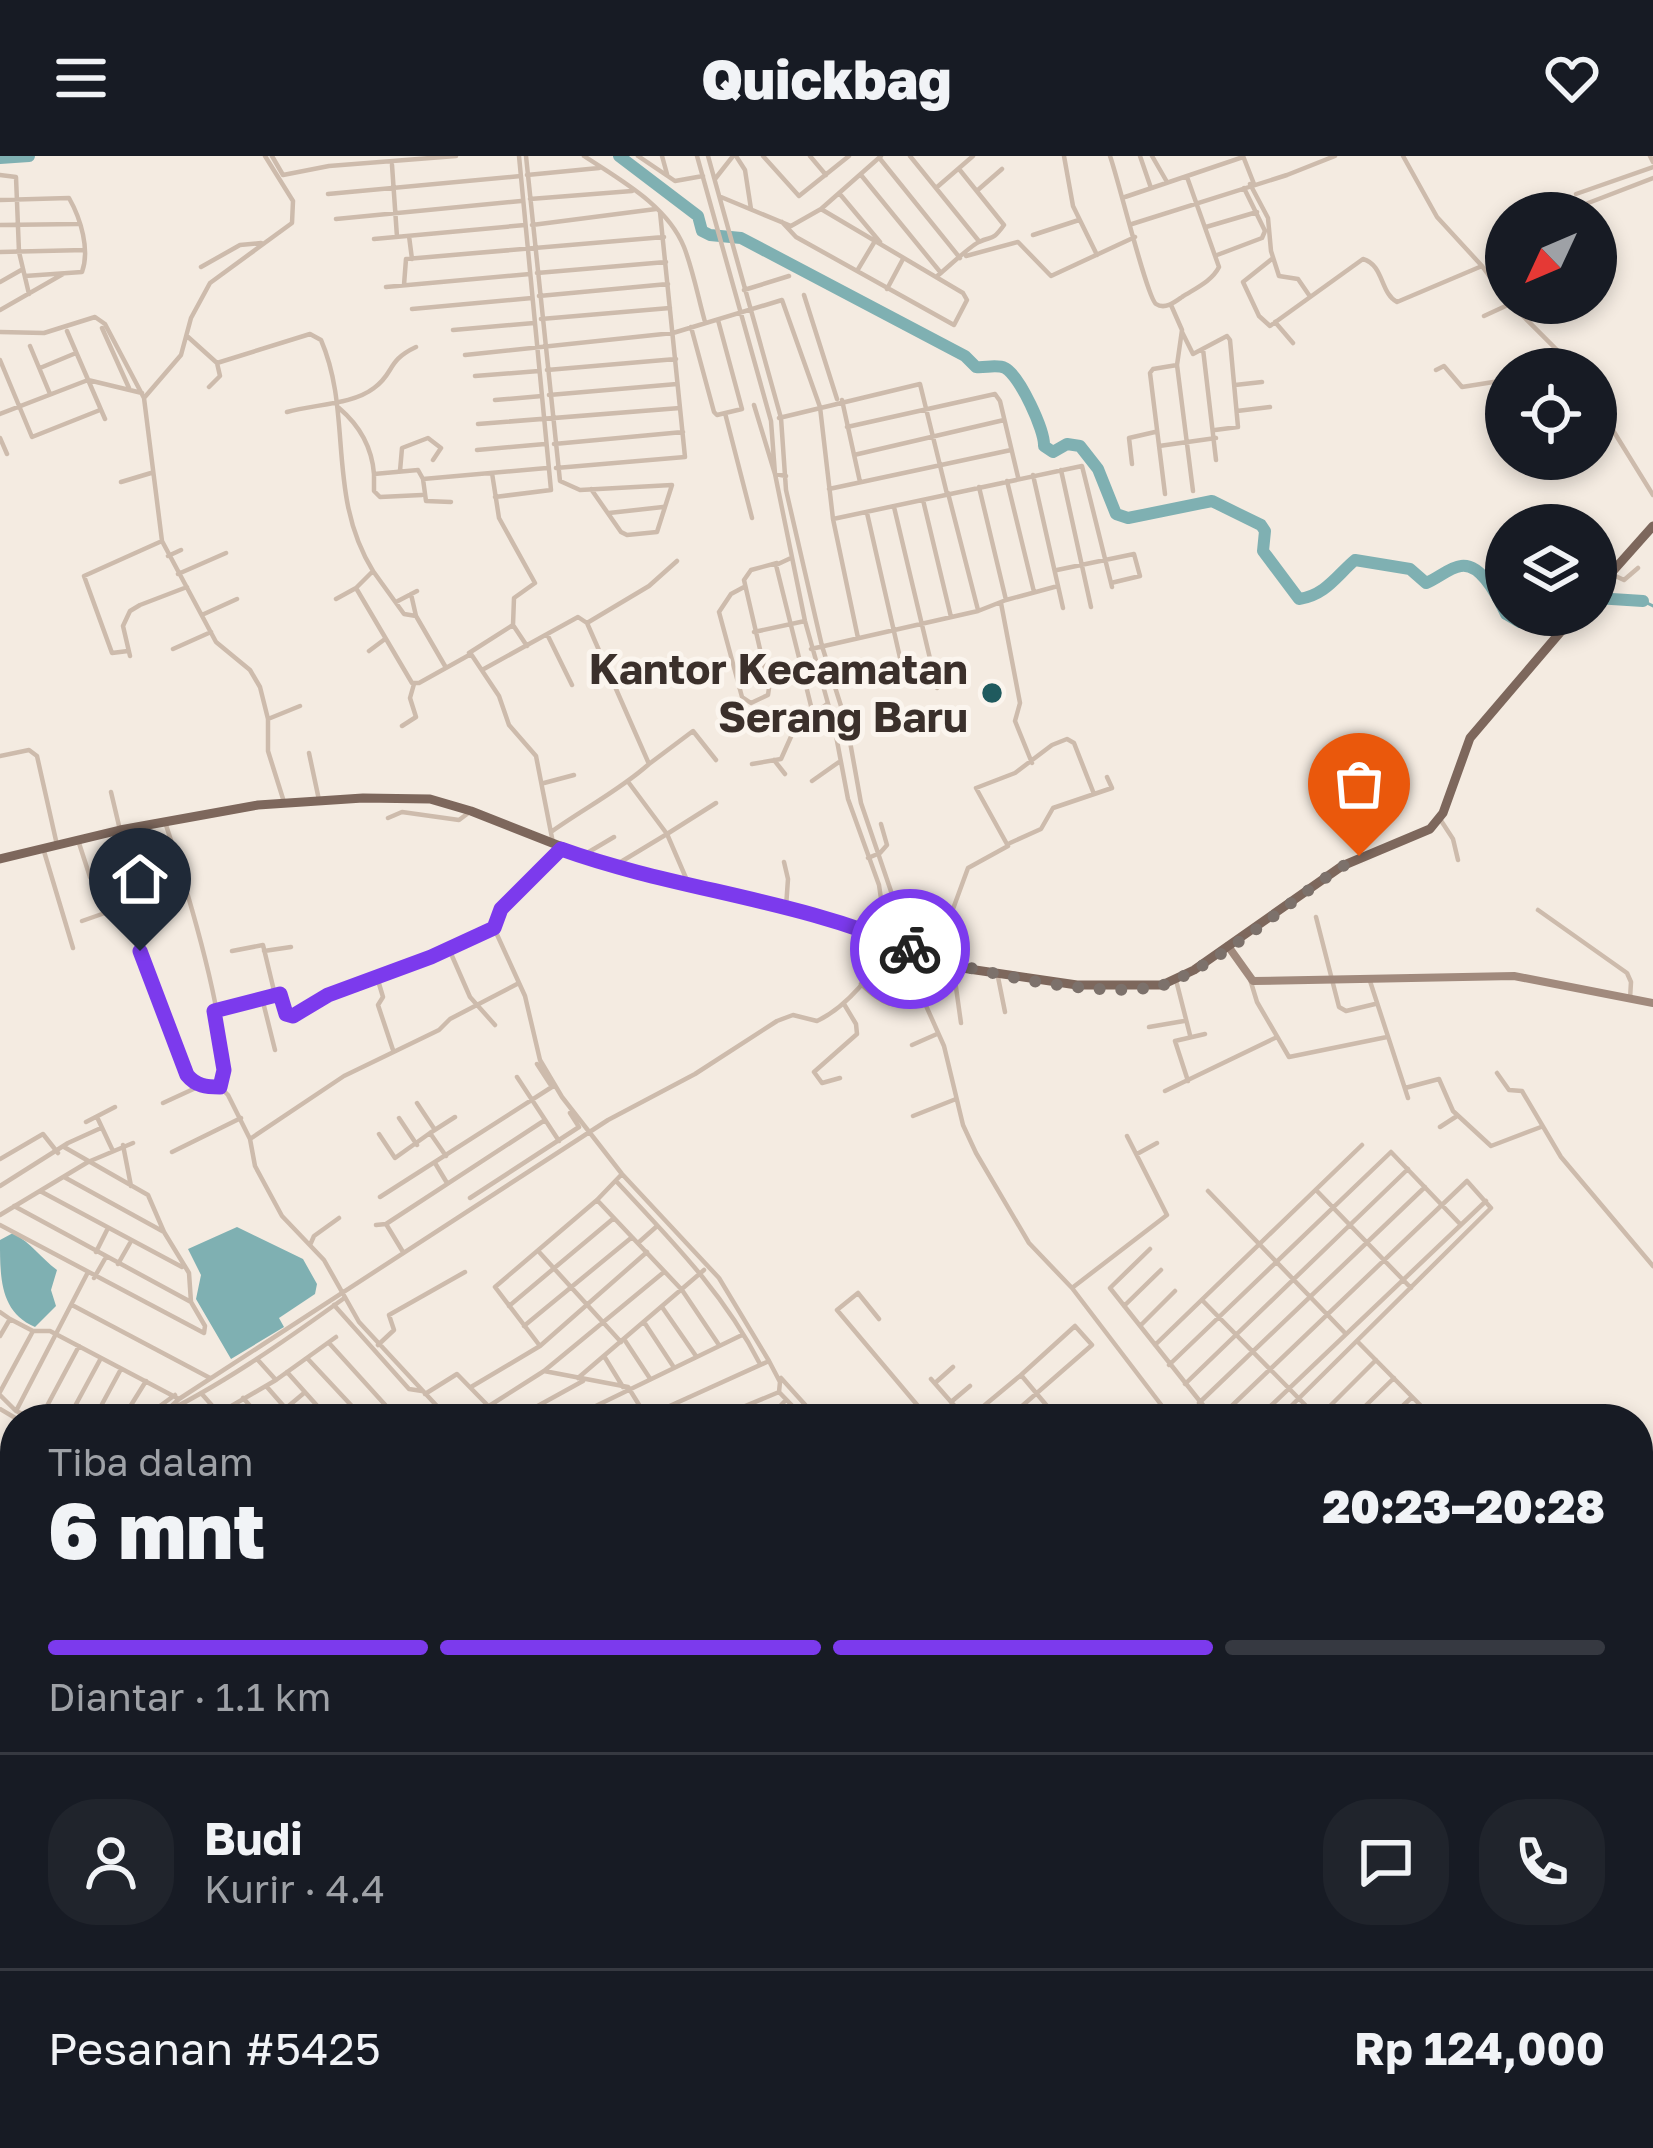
<!DOCTYPE html>
<html lang="id">
<meta charset="utf-8">
<style>
body{margin:0;font-family:"Golos Text",sans-serif;background:#20242c;color:#f1f3f6;height:100vh;display:flex;flex-direction:column;font-size:45px;white-space:nowrap}
*{box-sizing:border-box;margin:0}
p{font-size:39px;color:#9ea1a6}
.icon{flex:none;width:66px;height:66px;fill:none;stroke:currentColor;stroke-width:2;stroke-linecap:round;stroke-linejoin:round}
.map{position:relative;flex:1;overflow:hidden}
.panel{position:absolute;left:0px;top:1248px;width:1653px;height:744px;display:flex;flex-direction:column;background:#171b24;border-radius:48px 48px 0 0;box-shadow:0 6px 18px #0003}
.panel>*{flex:none}
.needle{width:78px;rotate:226deg}
.controls{position:absolute;left:1485px;top:36px;display:grid;gap:24px}
.controls a{display:grid;place-items:center;width:132px;height:132px;border-radius:50%;background:#171b24;box-shadow:0 6px 18px #0003;font-size:60px}
.pin{position:absolute;display:grid;place-items:center;width:102px;height:102px;color:#fff;margin:-123px -51px;border-radius:50% 50% 50% 0;rotate:-45deg;box-shadow:0 0 12px #0007}
.pin .icon{rotate:45deg}
.courier{position:absolute;display:grid;place-items:center;width:120px;height:120px;margin:-60px;border:9px solid #7c3aed;border-radius:50%;background:#fff;color:#222;box-shadow:0 3px 15px #0007}
.headline em{font-style:normal;font-weight:800}
.headline div{display:flex;flex-direction:column-reverse}
.headline{display:flex;align-items:center;justify-content:space-between;height:204px;padding:0 48px}
h1{font-size:78px;font-weight:800;line-height:90px}
.bar{display:grid;grid-template-columns:repeat(4,1fr);gap:18px 12px;align-content:center;height:144px;padding:0 48px}
.bar i{height:15px;border-radius:9px;background:#363941}
.bar .selected{background:#7c3aed}
.bar p{grid-column:span 4}
.line{display:flex;align-items:center;gap:30px;padding:0 48px;border-top:3px solid #363941}
.line div{flex:1}
.round{display:grid;place-items:center;flex:none;width:126px;height:126px;border-radius:48px;background:#20242c}
header{display:flex;justify-content:space-between;align-items:center;height:156px;padding:0 48px;background:#171b24;font-size:54px;font-weight:800}
.map>svg:first-child{display:block}
.water{fill:#7fb0b2}
.lines{fill:none;stroke-linecap:round;stroke-linejoin:round}
.stream{stroke:#7fb0b2;stroke-width:3}
.river{stroke:#7fb0b2;stroke-width:12}
.street{stroke:#cdbbac;stroke-width:4.5}
.secondary{stroke:#a18a7d;stroke-width:8}
.primary{stroke:#7d675c;stroke-width:9}
.done{stroke:#7c716b;stroke-width:12;stroke-dasharray:0 21.6}
.route{stroke:#7c3aed;stroke-width:15}
.poi-dot{fill:#1f5a5e;stroke:#fbf5ee;stroke-width:4.5}
.labels{text-anchor:middle;stroke-width:10;stroke-linejoin:round;paint-order:stroke}
.poi-label{font-size:42px;font-weight:bold;fill:#3b302b;stroke:#fbf5ee;text-anchor:end}
</style>
<header><svg class="icon" aria-label="menu" viewBox="0 0 24 24"><path d="M4 6h16M4 12h16M4 18h16"/></svg>Quickbag<svg class="icon" aria-label="heart" viewBox="0 0 24 24"><path d="M12 20l-8-8c-3-5 5-10 8-4 3-6 11-1 8 4z"/></svg></header>
<div class="map">
<svg width="1653" height="1992" viewBox="0 0 1653 1992">
<rect width="100%" height="100%" fill="#f4ebe1"/>
<!-- water -->
<path class="water" d="M 237,1071 L 303,1103 L 317,1128 L 315,1138 L 279,1162 L 284,1171 L 231,1203 L 196,1143 L 201,1119 L 188,1093 Z
M 13,1077 C 32,1088 40,1101 57,1114 L 51,1134 L 56,1150 L 35,1171 C 0,1156 0,1122 0,1084 Z
M 1638,1417 L 1653,1421 L 1653,1487 L 1638,1499 Z
M 1644,1778 L 1653,1786 L 1653,1992 L 1242,1992 L 1234,1977 L 1638,1977 L 1638,1783 Z
M 667,1977 L 719,1977 L 702,1992 L 677,1992 Z"/>
<g class="lines">
<!-- stream -->
<path class="stream" d="M 1643,445 L 1653,450"/>
<!-- river -->
<path class="river" d="M 619,0 L 698,60 L 702,75 L 710,79 L 741,82 L 965,200 L 976,211 C 985,212 997,208 1005,212 C 1020,220 1045,275 1044,290 L 1053,296 L 1067,288 L 1080,290 L 1098,313 L 1116,358 L 1128,362 L 1212,345 L 1261,369 L 1265,375 L 1263,395 L 1299,443 C 1326,439 1337,419 1355,404 L 1410,413 L 1426,427 C 1437,423 1450,411 1461,410 C 1482,407 1499,443 1506,458
M 0,2 L 29,0
M 1596,442 L 1643,445
M 1508,459 L 1520,466 L 1535,459"/>
<!-- street -->
<path class="street" d="M 272,0 L 283,19 L 329,10 L 456,0
M 526,0 L 560,325 L 580,334 L 672,329 L 657,376 L 627,379 L 621,376 L 591,333
M 584,0 C 620,24 667,49 684,91 C 693,114 698,141 705,166
M 638,0 L 675,25 L 703,20
M 662,0 L 667,18
M 697,0 L 771,265 L 775,318 L 805,465 L 834,569 L 848,643 L 879,729 L 887,783
M 708,0 L 781,262 L 786,334 L 822,490 L 847,569 L 861,647 L 897,753 L 899,785
M 736,0 L 745,14 L 751,53
M 763,0 L 799,40 L 849,0
M 810,0 L 826,19
M 910,0 L 978,84
M 1064,0 L 1073,50 L 1097,99
M 1110,0 C 1118,22 1147,142 1156,148 C 1165,154 1175,146 1182,141 C 1196,132 1212,125 1219,111 L 1187,21
M 1140,0 L 1151,32
M 1152,0 L 1167,26
M 1243,0 L 1254,28
M 1403,0 L 1437,61 L 1482,110 L 1506,143
M 1650,0 L 1653,6
M 881,4 L 960,102
M 392,9 L 397,81
M 0,19 L 16,21 L 19,96 L 29,138
M 527,19 L 599,12
M 861,19 L 941,117
M 715,23 L 733,0
M 1250,28 L 1268,62 L 1271,95 L 1279,120 L 1298,123 L 1309,139
M 936,32 L 973,0
M 1244,32 L 1265,75
M 979,33 L 1002,13
M 839,37 L 880,86
M 328,38 L 521,20
M 1576,38 L 1653,11
M 721,41 L 791,70 L 821,53 L 881,0
M 1125,41 L 1243,1
M 530,43 L 632,35
M 0,44 L 69,42 C 81,63 90,94 82,116 L 25,120
M 1583,49 L 1653,22
M 336,63 L 521,45
M 782,66 L 796,81 L 954,169 L 967,144 L 963,137 L 821,53
M 1132,68 L 1287,19 L 1335,0
M 0,69 L 78,68
M 532,69 L 656,53
M 1206,71 L 1257,56
M 1033,79 L 1079,64
M 409,80 L 412,103
M 374,83 L 525,69
M 0,96 L 85,94
M 1217,99 L 1262,82 L 1265,75
M 966,100 L 1018,86 L 1051,120 L 1135,81
M 1273,102 L 1243,126 L 1259,160 L 1270,170 L 1363,103 C 1384,109 1380,137 1397,146 L 1482,110
M 201,111 L 240,89 L 261,87
M 857,115 L 875,85
M 1487,116 L 1506,103
M 537,117 L 666,106
M 936,121 C 945,114 971,89 979,86 C 992,79 991,87 1004,69 L 959,13
M 0,126 L 23,113
M 404,129 L 406,103 L 664,81
M 386,131 L 530,118
M 887,133 L 903,103
M 744,134 L 789,120
M 804,139 L 837,243
M 539,140 L 668,128
M 1510,147 L 1576,213
M 1171,149 L 1182,174 L 1177,209 L 1193,335
M 412,153 L 532,142
M 0,154 L 63,118
M 1484,160 L 1510,148
M 541,163 L 670,152
M 1275,166 L 1293,187
M 691,171 L 714,256 L 717,259 L 742,253 L 718,164
M 102,172 L 129,232
M 453,174 L 534,167
M 67,175 L 105,263
M 0,176 L 44,177 L 95,161 L 105,168 L 144,242 L 162,385 L 216,486 L 250,514 L 260,531 L 268,563 L 268,595 L 284,646
M 1182,176 L 1193,198 L 1227,180 L 1230,184 L 1238,271 L 1215,274
M 187,180 L 217,207 L 310,178 L 321,184 C 353,258 326,339 373,415 L 356,432 L 412,527 L 419,527 L 471,498 L 499,540 L 509,569 L 536,600 L 553,687
M 30,190 L 50,238
M 1203,193 L 1216,304
M 465,199 L 673,177 L 782,144 L 820,251 L 833,363 L 858,482
M 0,204 L 32,281 L 100,254
M 40,212 L 76,197
M 1525,213 L 1554,193
M 547,214 L 676,203
M 1436,214 L 1444,210 L 1462,231 L 1506,224
M 475,220 L 539,215
M 1235,229 L 1262,226
M 209,231 L 220,220 L 217,207
M 1596,232 L 1614,276 L 1653,339
M 549,239 L 677,228
M 144,242 L 181,199 L 191,162 L 210,127 L 292,67 L 293,45 L 265,0
M 495,244 L 542,240
M 842,244 L 860,326
M 754,249 L 775,318 L 786,320
M 339,252 C 359,269 372,292 374,318
M 1237,255 L 1270,251
M 287,256 C 314,248 352,249 374,232 C 395,217 386,205 416,191
M 725,257 L 752,362
M 0,258 L 88,224 L 142,237
M 779,262 L 920,228 L 947,338
M 478,268 L 680,252
M 847,271 L 995,238 L 1000,245 L 1018,321
M 0,282 L 7,298
M 554,288 L 683,276
M 1159,290 L 1216,282
M 477,294 L 545,288
M 854,299 L 1004,264
M 1132,308 L 1129,282 L 1155,276
M 556,312 L 685,301 L 660,56
M 1061,314 L 1091,451
M 400,315 L 402,292 L 428,282 L 441,292 L 433,304
M 1033,319 L 1063,452
M 423,323 L 426,345 L 451,346
M 1007,325 L 1034,436
M 121,326 L 151,317
M 829,333 L 1011,294
M 948,337 L 978,454
M 1165,338 L 1150,217 L 1153,213 L 1177,209
M 422,339 L 380,341 L 374,335 L 374,318 L 418,314 L 423,323 L 547,312
M 495,341 L 551,334 L 519,0
M 923,344 L 951,461
M 894,351 L 937,532
M 609,357 L 663,351
M 867,357 L 903,515
M 833,363 L 1082,310 L 1112,431
M 168,400 L 181,394
M 791,402 L 776,409 L 813,558
M 1057,414 L 1134,398 L 1140,420 L 1111,427
M 373,415 L 404,458 L 416,460 L 445,510
M 1609,417 L 1624,424 L 1638,412
M 178,418 L 226,397
M 744,431 L 731,438 L 719,456 L 742,541 L 751,547 L 768,539 L 769,532 L 744,424 L 751,414 L 777,407
M 411,438 L 416,460
M 336,443 L 356,432
M 1006,444 L 1058,430
M 396,446 L 417,435
M 1001,447 L 1020,547 L 1015,565 L 1032,607
M 204,458 L 237,443
M 513,469 L 527,490
M 754,476 L 805,465
M 547,478 L 572,529
M 173,493 L 211,476
M 811,493 L 978,455 L 1006,444 L 979,331
M 128,495 L 112,497 L 84,420 L 162,385
M 369,495 L 385,483
M 469,497 L 513,469 L 514,442 L 535,427 L 499,362 L 492,317
M 130,500 L 123,470 L 130,455 L 140,449 L 187,431
M 482,514 L 578,461 L 587,467 L 649,430 L 677,405
M 268,563 L 300,550
M 402,570 L 416,561 L 410,542 L 414,528
M 309,597 L 319,644
M 0,600 L 29,594 L 37,600 L 57,689
M 774,604 L 785,618
M 649,608 L 693,575 L 716,604
M 752,608 L 781,603 L 794,574 L 827,548
M 812,625 L 839,606
M 544,627 L 574,619
M 111,636 L 120,674
M 388,662 L 402,656 L 459,664 L 471,655
M 1440,663 L 1453,683 L 1458,704
M 166,669 C 182,718 236,888 220,931
M 551,676 C 583,653 620,634 649,608 L 587,467
M 78,684 L 90,721 L 130,764 L 187,918 L 196,928 L 220,931 L 228,939 L 250,983 L 255,1010 L 282,1060 L 324,1104 L 359,1166 L 449,1263
M 1010,687 L 1041,673 L 1053,652 L 1112,632 L 1107,621
M 43,692 L 73,792
M 561,693 L 501,753 L 494,772 L 525,840 L 540,904 L 562,941 L 622,1018 L 719,1122 L 769,1205 L 641,1263
M 587,697 L 614,681
M 868,702 L 880,697 L 887,689 L 881,668
M 784,706 L 788,723 L 786,751
M 614,710 L 667,678 L 629,627
M 689,729 L 667,678 L 716,647
M 897,743 L 919,743 L 928,753 L 953,753
M 1538,754 L 1627,817 L 1631,826 L 1630,843
M 1316,761 L 1339,851 L 1346,855 L 1375,848
M 82,765 L 122,751
M 449,793 L 470,841 L 495,869
M 232,795 L 263,789 L 275,839
M 264,795 L 291,791
M 914,795 L 923,843 L 944,890 L 963,969 L 976,997 L 1029,1087 L 1072,1132 L 1172,1263
M 940,805 L 953,753 L 968,712 L 1008,690 L 976,632 L 1015,617 L 1052,589 L 1067,583 L 1074,587 L 1094,638
M 953,810 L 961,867
M 377,821 L 383,841 L 378,849 L 393,894
M 998,821 L 1005,856
M 1369,822 L 1408,942
M 1250,823 L 1257,846 L 1289,901 L 1387,881
M 1176,824 L 1190,879
M 861,828 C 884,849 893,854 923,843
M 262,842 L 275,894
M 214,855 L 281,838 L 286,858 L 293,860 L 329,839 L 398,815 L 494,772
M 1149,871 L 1184,865
M 912,889 L 937,878
M 537,908 L 550,928
M 1497,917 L 1509,934 L 1522,935 L 1561,1001 L 1653,1110
M 517,921 L 559,985
M 840,922 L 822,927 L 814,916 L 857,878 L 856,868 L 844,848
M 1188,925 L 1175,885 L 1205,878
M 1405,932 L 1439,923 L 1453,955 L 1491,990 L 1541,971
M 1165,935 L 1277,881
M 163,947 L 200,930
M 417,947 L 435,974
M 913,960 L 956,943
M 97,961 L 112,993
M 399,962 L 417,989
M 86,966 L 115,951
M 1440,971 L 1457,960
M 379,978 L 395,1002 L 430,977
M 250,983 L 344,920 L 439,874 L 450,863 L 519,827
M 123,989 L 131,1030
M 172,996 L 241,962
M 1137,998 L 1157,987
M 446,1000 L 430,977 L 455,961
M 0,1003 L 43,978 L 58,997
M 435,1007 L 447,1027
M 64,1021 L 164,1076
M 616,1025 C 670,1083 724,1137 760,1208
M 0,1030 L 68,987 L 101,972
M 1316,1034 L 1411,1132
M 40,1035 L 182,1111
M 1208,1035 L 1346,1178
M 380,1041 L 555,929
M 470,1042 L 579,971 L 570,957
M 597,1044 L 682,1134 L 719,1189
M 14,1050 L 191,1146
M 0,1059 L 88,1006 L 133,987
M 386,1068 L 545,964
M 0,1069 L 204,1177 L 205,1170 L 191,1146 L 189,1117 L 164,1076 L 148,1039 L 64,991
M 376,1069 L 386,1068 L 403,1096
M 638,1087 L 656,1071
M 310,1089 L 314,1080 L 339,1062
M 1150,1093 L 1110,1132 L 1214,1263
M 96,1096 L 107,1074
M 540,1097 L 621,1186
M 118,1108 L 130,1087
M 94,1122 L 106,1101
M 1072,1132 L 1167,1059 L 1127,980
M 1202,1144 L 1319,1263
M 72,1149 L 210,1222
M 334,1149 L 409,1233 L 422,1235
M 509,1150 L 614,1062
M 1124,1150 L 1161,1114
M 662,1151 L 696,1200
M 0,1156 L 10,1163
M 879,1163 L 858,1137 L 837,1154 L 929,1263
M 644,1166 L 673,1210
M 524,1170 L 631,1082
M 1140,1170 L 1175,1135
M 0,1180 L 10,1163 L 33,1175 L 50,1175 L 179,1243
M 624,1183 L 649,1221
M 1357,1185 L 1434,1263
M 329,1187 L 398,1263
M 378,1189 L 394,1174 L 389,1159 L 465,1116
M 1155,1189 L 1362,989
M 540,1190 L 495,1131 L 597,1044 L 622,1018
M 604,1200 L 623,1231
M 307,1202 L 364,1263
M 257,1203 L 276,1224
M 1169,1209 L 1391,996 L 1461,1069
M 544,1215 L 628,1231 L 646,1260
M 287,1216 L 329,1263
M 578,1222 L 704,1114
M 781,1222 L 818,1263
M 931,1223 L 966,1263
M 935,1227 L 953,1211
M 1185,1228 L 1408,1013
M 267,1231 L 295,1263
M 471,1231 L 540,1190 L 647,1096
M 0,1236 L 33,1175
M 779,1236 L 805,1263
M 201,1237 L 224,1263
M 425,1238 L 457,1218 L 501,1263
M 0,1239 L 16,1255
M 243,1242 L 262,1263
M 951,1246 L 970,1230
M 1199,1247 L 1425,1031
M 489,1250 L 544,1215 L 664,1116
M 0,1253 L 17,1263
M 285,1253 L 304,1237
M 163,1258 L 179,1243 L 608,964 L 695,918 L 777,865 L 793,859 L 817,865 C 849,850 872,817 892,788
M 123,1262 L 153,1255 L 175,1239
M 34,1263 L 16,1255 L 87,1118
M 40,1263 L 79,1190
M 68,1263 L 101,1202
M 94,1263 L 121,1213
M 112,1263 L 123,1262 L 146,1225
M 152,1263 C 219,1231 282,1187 343,1143
M 209,1263 L 276,1224 L 336,1181
M 420,1263 L 435,1249
M 514,1263 L 583,1225
M 569,1263 L 742,1179
M 714,1263 L 779,1236 L 780,1226 L 769,1205
M 767,1263 L 786,1244
M 909,1263 L 921,1253
M 968,1263 L 1021,1219 L 1058,1263
M 1007,1263 L 1092,1189 L 1075,1170 L 1021,1219
M 1218,1263 L 1467,1025 L 1491,1052 L 1278,1263
M 1257,1263 L 1486,1045
M 1317,1263 L 1376,1204
M 1352,1263 L 1394,1222
M 1389,1263 L 1411,1242
M 0,1310 L 7,1325 L 15,1329
M 1638,1373 L 1653,1359
M 0,1482 L 15,1481
M 0,1645 L 15,1637
M 1638,1747 L 1641,1750
M 195,1977 L 222,1986 L 246,1977
M 348,1977 L 352,1992
M 374,1977 L 379,1992
M 400,1977 L 404,1992
M 501,1977 L 504,1992
M 537,1977 L 540,1992
M 653,1977 L 665,1992
M 770,1977 L 784,1992
M 846,1977 L 859,1992
M 1105,1977 L 1119,1992
M 1141,1977 L 1155,1992
M 1183,1977 L 1190,1992
M 1213,1977 L 1220,1992
M 1072,1979 L 1084,1992
M 880,1981 L 891,1992
M 1045,1987 L 1050,1992
M 131,1992 L 175,1977
M 310,1992 L 346,1977
M 432,1992 L 460,1977
M 487,1992 L 502,1984
M 606,1992 L 622,1977
M 644,1992 L 656,1980
M 713,1992 L 730,1977
M 749,1992 L 764,1977
M 785,1992 L 801,1977
M 827,1992 L 842,1977
M 868,1992 L 884,1977
M 1134,1992 L 1150,1977"/>
<!-- secondary -->
<path class="secondary" d="M 1228,790 L 1253,825 L 1514,820 L 1653,847"/>
<!-- primary -->
<path class="primary" d="M 1596,434 L 1653,370
M 0,703 L 120,674 L 258,649 L 363,642 L 430,643 L 471,655 L 621,714 L 809,756 L 962,812 L 1077,829 L 1162,829 L 1194,814 L 1342,710 L 1430,673 L 1443,657 L 1470,582 L 1575,459"/>
</g>
<g class="lines">
<!-- done -->
<path class="done" d="M 910,793 C 963,815 1123,850 1174,825 C 1240,793 1296,738 1359,700"/>
<!-- route -->
<path class="route" d="M 140,795 L 187,919 C 196,930 206,931 220,931 L 224,914 L 214,855 L 280,838 L 286,858 L 293,860 L 328,839 L 431,801 L 494,772 L 501,753 L 561,693 C 675,734 798,743 910,793"/>
</g>
<!-- markers -->
<circle class="poi-dot" cx="992" cy="537" r="12"/>
<g class="labels">
<!-- poi labels -->
<g class="poi-label">
<text x="968" y="528">Kantor Kecamatan<tspan x="968" dy="48">Serang Baru</tspan></text>
</g>
</g>
</svg>
<div class="controls">
<a><svg class="needle" viewBox="-14 -14 28 28"><path d="M0-13l5 13h-10z" fill="#e53935"/><path d="M0 13l5-13h-10z" fill="#9ea1a6"/></svg></a>
<a><svg class="icon" aria-label="locate" viewBox="0 0 24 24"><circle cx="12" cy="12" r="6"/><path d="M12 2v4M12 18v4M2 12h4M18 12h4"/></svg></a>
<a><svg class="icon" aria-label="layers" viewBox="0 0 24 24"><path d="M12 4l9 5-9 5-9-5zM3 14l9 5 9-5"/></svg></a>
</div>
<div class="pin" style="left:1359px;top:700px;background:#ea580c"><svg class="icon" aria-label="bag" viewBox="0 0 24 24"><path d="M5 8h14l-1 12H6zM9 8a3 3 0 0 1 6 0"/></svg></div>
<div class="pin" style="left:140px;top:795px;background:#1f2937"><svg class="icon" aria-label="home" viewBox="0 0 24 24"><path d="M3 11l9-7 9 7M6 9v11h12V9"/></svg></div>
<div class="courier" style="left:910px;top:793px"><svg class="icon" aria-label="bike" viewBox="0 0 24 24"><circle cx="6" cy="16" r="4"/><circle cx="18" cy="16" r="4"/><path d="M6 16l4-8h5l3 8M10 8l3 8H6M13 5h3"/></svg></div>
<section class="panel">
<div class="headline"><div><h1>6 mnt</h1><p>Tiba dalam</p></div><em>20:23–20:28</em></div>
<div class="bar"><i class="selected"></i><i class="selected"></i><i class="selected"></i><i></i><p>Diantar · 1.1 km</p></div>
<div class="line" style="height:216px"><a class="round"><svg class="icon" aria-label="person" viewBox="0 0 24 24"><circle cx="12" cy="8" r="4"/><path d="M4 21q1-7 8-7t8 7"/></svg></a><div><b>Budi</b><p>Kurir · 4.4</p></div><a class="round"><svg class="icon" aria-label="chat" viewBox="0 0 24 24"><path d="M4 5h16v11H9l-5 4z"/></svg></a><a class="round"><svg class="icon" aria-label="phone" viewBox="0 0 24 24"><path d="M5 4h4l2 5-3 2q2 4 5 5l2-3 5 2v4C11 20 4 13 5 4z"/></svg></a></div>
<div class="line" style="height:156px"><div>Pesanan #5425</div><b>Rp 124,000</b></div>
</section>
</div>
